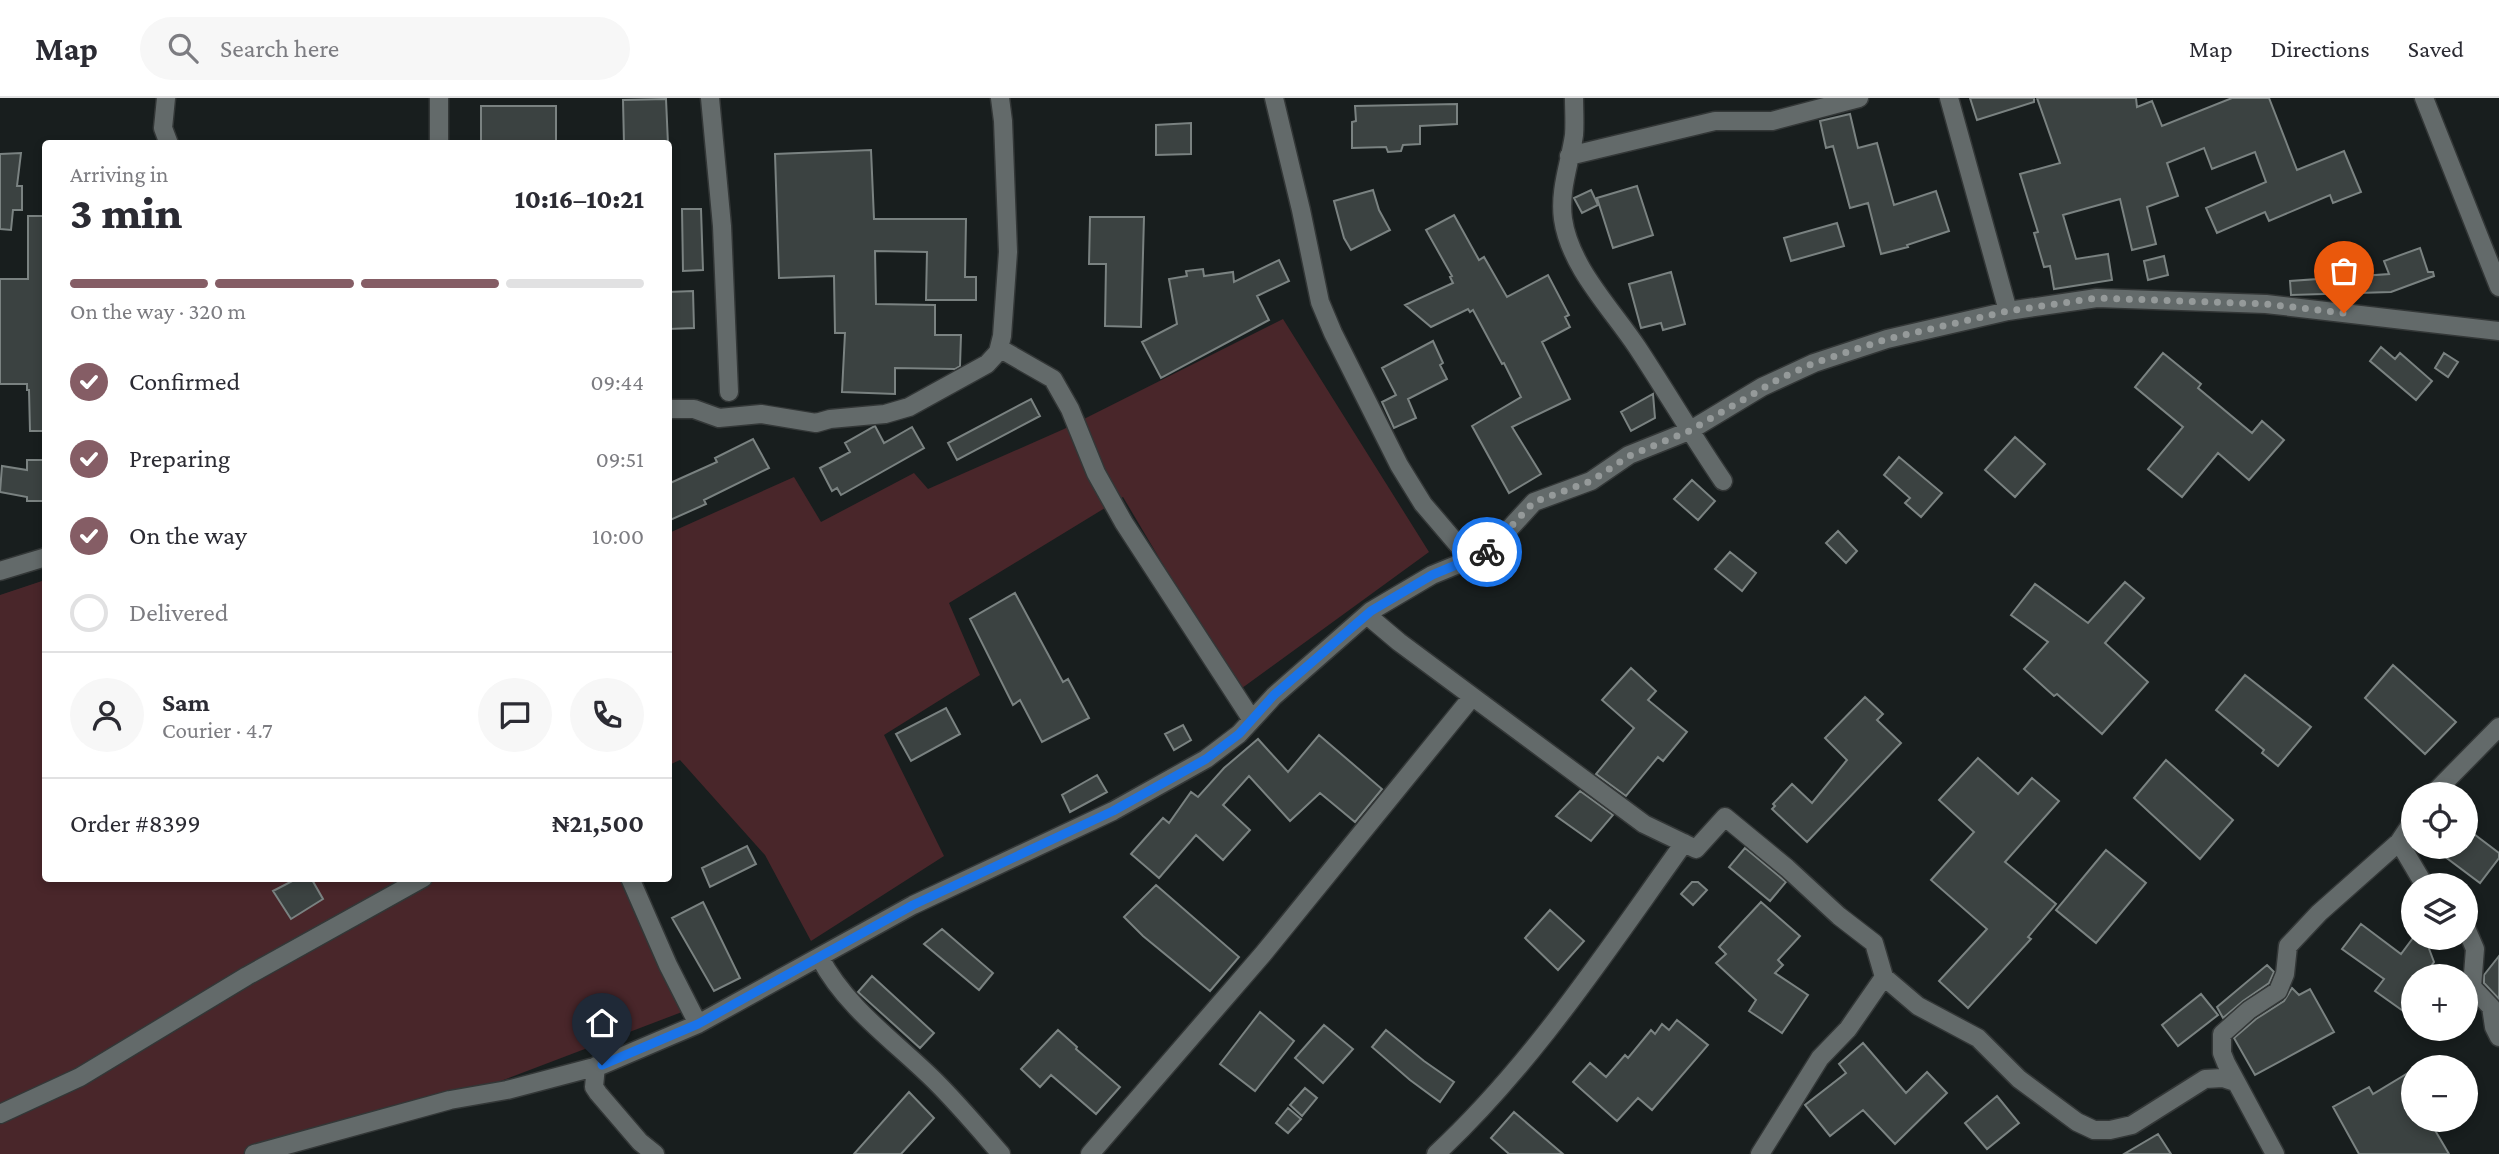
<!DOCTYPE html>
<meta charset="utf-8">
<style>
body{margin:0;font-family:"Crimson Pro",serif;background:#f7f7f7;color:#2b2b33;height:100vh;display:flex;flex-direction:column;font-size:26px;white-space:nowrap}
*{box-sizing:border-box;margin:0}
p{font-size:23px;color:#7c7c81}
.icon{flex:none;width:38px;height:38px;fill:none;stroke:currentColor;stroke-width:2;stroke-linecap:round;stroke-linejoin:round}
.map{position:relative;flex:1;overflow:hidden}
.panel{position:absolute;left:42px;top:42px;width:630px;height:742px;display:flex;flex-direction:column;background:#fff;border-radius:7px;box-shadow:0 4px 10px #0003}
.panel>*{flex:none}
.tools{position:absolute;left:2401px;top:684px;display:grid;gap:14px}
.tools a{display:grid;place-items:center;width:77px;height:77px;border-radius:50%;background:#fff;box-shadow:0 4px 10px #0003;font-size:35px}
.pin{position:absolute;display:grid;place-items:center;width:60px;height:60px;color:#fff;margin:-72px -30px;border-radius:50% 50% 50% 0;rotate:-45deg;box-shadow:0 0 7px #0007}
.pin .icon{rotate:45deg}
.courier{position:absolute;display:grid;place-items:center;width:70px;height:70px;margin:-35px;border:5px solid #1a73e8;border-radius:50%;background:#fff;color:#222;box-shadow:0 2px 9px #0007}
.head em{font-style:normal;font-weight:800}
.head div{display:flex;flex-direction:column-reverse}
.head{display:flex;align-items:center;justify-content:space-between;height:119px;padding:0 28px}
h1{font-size:46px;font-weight:800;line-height:52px}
.bar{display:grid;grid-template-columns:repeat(4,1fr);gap:10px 7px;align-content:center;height:84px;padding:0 28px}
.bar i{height:9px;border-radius:5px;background:#e1e1e2}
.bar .on{background:#855d65}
.bar p{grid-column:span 4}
.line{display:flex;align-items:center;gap:18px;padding:0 28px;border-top:2px solid #e1e1e2}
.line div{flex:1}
.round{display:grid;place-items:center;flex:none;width:74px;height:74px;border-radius:37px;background:#f7f7f7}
ol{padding:0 28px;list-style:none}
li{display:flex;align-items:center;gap:21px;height:77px}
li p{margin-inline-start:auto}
li .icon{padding:7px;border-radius:50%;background:#855d65;color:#fff;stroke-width:4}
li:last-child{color:#7c7c81}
li i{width:38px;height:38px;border:4px solid #e1e1e2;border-radius:50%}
header{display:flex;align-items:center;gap:42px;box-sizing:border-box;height:98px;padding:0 35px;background:#fff;border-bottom:2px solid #e1e1e2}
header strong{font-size:33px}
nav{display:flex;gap:38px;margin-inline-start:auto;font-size:24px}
.search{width:490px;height:63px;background:#f7f7f7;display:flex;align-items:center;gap:18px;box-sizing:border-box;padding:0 24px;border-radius:38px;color:#7c7c81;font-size:26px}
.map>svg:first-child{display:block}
.green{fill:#49262a}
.building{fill:#3b4241;stroke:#7a8281;stroke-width:2}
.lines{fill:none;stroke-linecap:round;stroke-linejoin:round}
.street-casing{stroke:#333737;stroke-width:21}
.street{stroke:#636a6a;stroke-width:18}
.done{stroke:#959a9a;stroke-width:7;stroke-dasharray:0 12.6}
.route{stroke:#1a73e8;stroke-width:9}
</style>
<header>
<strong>Map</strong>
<div class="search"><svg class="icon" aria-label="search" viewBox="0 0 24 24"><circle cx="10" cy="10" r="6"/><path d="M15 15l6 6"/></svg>Search here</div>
<nav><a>Map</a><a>Directions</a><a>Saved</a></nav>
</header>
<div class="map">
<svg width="2499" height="1056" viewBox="0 0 2499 1056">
<rect width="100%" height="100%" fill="#181e1e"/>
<!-- green -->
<path class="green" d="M 1283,221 L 1429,454 L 1238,593 L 1123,399 L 949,505 L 980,577 L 884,637 L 944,758 L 811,843 L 765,757 L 680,662 L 669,667 L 669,435 L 794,379 L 821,424 L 914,375 L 928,391 L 1064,331 Z
M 45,482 L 46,780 L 621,781 L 682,914 L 430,1010 L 257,1056 L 0,1056 L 0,497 Z"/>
<!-- building -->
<path class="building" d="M 1970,0 L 2034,0 L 2034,4 L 1977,22 Z
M 2037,0 L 2136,0 L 2137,9 L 2152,3 L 2162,28 L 2232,0 L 2269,0 L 2297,72 L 2344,53 L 2361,94 L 2333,105 L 2330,97 L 2269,123 L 2265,114 L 2217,135 L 2206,110 L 2266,84 L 2255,54 L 2212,71 L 2204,50 L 2167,65 L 2178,98 L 2147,109 L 2156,146 L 2132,152 L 2120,101 L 2063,117 L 2076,161 L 2108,156 L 2112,182 L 2054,191 L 2050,168 L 2044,169 L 2034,135 L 2038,134 L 2020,76 L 2060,65 Z
M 666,1 L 668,46 L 624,46 L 623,2 Z
M 1457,6 L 1457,26 L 1420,28 L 1420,46 L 1403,47 L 1401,53 L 1388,54 L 1386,49 L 1352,50 L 1352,24 L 1356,23 L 1355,8 Z
M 481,8 L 556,8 L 556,46 L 481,46 Z
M 1850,16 L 1858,50 L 1877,45 L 1894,107 L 1936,93 L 1949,133 L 1907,147 L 1908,149 L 1881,156 L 1868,105 L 1850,110 L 1833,48 L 1826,50 L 1820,23 Z
M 1191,25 L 1191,56 L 1156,57 L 1156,27 Z
M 871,52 L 874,121 L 966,121 L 965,179 L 976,179 L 976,202 L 926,202 L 927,154 L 875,153 L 876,206 L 935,207 L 935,237 L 961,237 L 960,268 L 955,271 L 895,270 L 895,296 L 842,294 L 845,235 L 835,235 L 834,178 L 779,180 L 775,56 Z
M 21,55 L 17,88 L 22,88 L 22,112 L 13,112 L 11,132 L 0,131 L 0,56 Z
M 1637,88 L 1653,137 L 1613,150 L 1597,100 Z
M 1373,92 L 1379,112 L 1390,132 L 1351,152 L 1344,140 L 1334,103 Z
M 1591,92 L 1598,107 L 1582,115 L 1574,100 Z
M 682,111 L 701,111 L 703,172 L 683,173 Z
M 1454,117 L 1479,162 L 1484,159 L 1507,199 L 1548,177 L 1569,217 L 1565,219 L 1570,229 L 1542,244 L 1570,301 L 1512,329 L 1541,376 L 1509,395 L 1472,328 L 1521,299 L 1504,265 L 1502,266 L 1473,212 L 1470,214 L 1468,211 L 1431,229 L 1405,207 L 1453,185 L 1450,179 L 1452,178 L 1426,132 Z
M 28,118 L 46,118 L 46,333 L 30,333 L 29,292 L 27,292 L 27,286 L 0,286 L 0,181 L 28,181 Z
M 1090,119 L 1144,119 L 1141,229 L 1105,228 L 1106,166 L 1089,166 Z
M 1837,125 L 1844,148 L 1791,163 L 1784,140 Z
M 2420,150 L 2428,174 L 2433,174 L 2434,178 L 2391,194 L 2291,197 L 2290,183 L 2389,176 L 2384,163 Z
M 2164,158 L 2168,177 L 2148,182 L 2144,163 Z
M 1279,162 L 1289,183 L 1257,198 L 1269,222 L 1161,280 L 1142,244 L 1177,226 L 1169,181 L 1187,178 L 1186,173 L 1203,171 L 1204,178 L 1233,174 L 1234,184 Z
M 1671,174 L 1685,226 L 1663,232 L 1661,225 L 1641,230 L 1629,186 Z
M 693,193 L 694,230 L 668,231 L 668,194 Z
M 1433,243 L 1443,265 L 1440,267 L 1447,281 L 1408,301 L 1416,320 L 1394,330 L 1382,304 L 1396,297 L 1382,270 Z
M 2381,249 L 2395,261 L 2400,255 L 2432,283 L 2416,302 L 2370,263 Z
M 2163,255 L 2201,286 L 2198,290 L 2252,335 L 2262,323 L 2284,342 L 2249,382 L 2218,355 L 2182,399 L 2148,371 L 2183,329 L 2135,289 Z
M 2444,255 L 2458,264 L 2448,279 L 2435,270 Z
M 1653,296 L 1655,320 L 1631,333 L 1621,314 Z
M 1031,301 L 1040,318 L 957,362 L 948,345 Z
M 875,328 L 884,345 L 912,329 L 924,350 L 841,397 L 837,390 L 832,393 L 820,370 L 850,354 L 845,345 Z
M 2015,339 L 2045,366 L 2015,399 L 1985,372 Z
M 753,341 L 769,370 L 704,402 L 706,406 L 668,423 L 668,386 L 717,364 L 715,360 Z
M 1899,359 L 1942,395 L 1921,419 L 1905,405 L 1910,400 L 1884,377 Z
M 27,362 L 46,362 L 46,403 L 27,403 L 27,399 L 0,394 L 2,368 L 27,372 Z
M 1692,382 L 1715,403 L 1698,422 L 1674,401 Z
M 1838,433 L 1857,453 L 1846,465 L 1826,445 Z
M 1730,454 L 1756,475 L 1742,493 L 1715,471 Z
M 2125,484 L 2144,500 L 2105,545 L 2148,584 L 2102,636 L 2057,596 L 2054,598 L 2024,571 L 2048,544 L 2011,517 L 2035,486 L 2088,525 Z
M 1015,495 L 1063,584 L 1068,581 L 1089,620 L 1042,644 L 1020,602 L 1013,607 L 970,521 Z
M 2393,567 L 2456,624 L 2425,656 L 2365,600 Z
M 1631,570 L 1656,593 L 1648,602 L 1687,634 L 1663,663 L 1658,659 L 1626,698 L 1596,676 L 1634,630 L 1602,602 Z
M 2245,577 L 2311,629 L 2278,668 L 2262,655 L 2264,652 L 2216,612 Z
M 1865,599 L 1883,616 L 1877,622 L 1901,645 L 1807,744 L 1772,711 L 1775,708 L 1773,706 L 1792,686 L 1812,705 L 1847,662 L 1825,640 Z
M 946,610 L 960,636 L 911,663 L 896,636 Z
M 1183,627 L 1191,642 L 1174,652 L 1165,636 Z
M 1319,637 L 1382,691 L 1355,724 L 1320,695 L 1290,723 L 1249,678 L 1223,707 L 1250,732 L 1223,762 L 1196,737 L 1159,780 L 1131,756 L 1163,720 L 1169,725 L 1191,694 L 1198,699 L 1224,670 L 1258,641 L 1288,674 Z
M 1978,660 L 2018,696 L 2032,680 L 2059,703 L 2005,764 L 2056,806 L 2028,839 L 2031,841 L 1968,910 L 1939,883 L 1987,831 L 1931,782 L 1974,734 L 1939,702 Z
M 2166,662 L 2233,722 L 2200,761 L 2134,700 Z
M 1097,677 L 1107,694 L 1070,714 L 1062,697 Z
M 1580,693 L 1613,717 L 1591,743 L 1556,718 Z
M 2466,730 L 2499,755 L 2499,760 L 2480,785 L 2432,749 L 2466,749 Z
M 747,748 L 756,766 L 710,789 L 702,770 Z
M 1745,750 L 1786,784 L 1770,803 L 1729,769 Z
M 2106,752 L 2146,785 L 2096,845 L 2056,812 Z
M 298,780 L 311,780 L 323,801 L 291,821 L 273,793 Z
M 1692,784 L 1698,784 L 1707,792 L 1693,807 L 1681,796 Z
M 1156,787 L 1239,859 L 1210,893 L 1143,838 L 1124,819 Z
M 703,804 L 740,880 L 714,893 L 672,820 Z
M 1761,804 L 1800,838 L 1778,862 L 1783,867 L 1775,875 L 1808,897 L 1782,935 L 1749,913 L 1756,902 L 1716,865 L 1726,856 L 1719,849 Z
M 1550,812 L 1584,843 L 1558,872 L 1525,840 Z
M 2361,826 L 2401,856 L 2413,840 L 2425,840 L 2434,864 L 2424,878 L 2413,878 L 2413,920 L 2375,893 L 2384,881 L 2342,851 Z
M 942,831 L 993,875 L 979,892 L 924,846 Z
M 2499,858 L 2499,901 L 2484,885 L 2484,877 Z
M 2267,867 L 2274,874 L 2269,885 L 2243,903 L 2223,920 L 2217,909 Z
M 872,878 L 934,935 L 920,950 L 858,894 Z
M 2292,890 L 2299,897 L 2310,891 L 2334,934 L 2255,977 L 2234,940 L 2256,921 L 2284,903 Z
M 2201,896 L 2218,917 L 2178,948 L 2162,927 Z
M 1260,914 L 1294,943 L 1255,993 L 1220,966 Z
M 1677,922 L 1708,947 L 1652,1012 L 1638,1000 L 1617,1023 L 1573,984 L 1590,965 L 1606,979 L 1625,957 L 1628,960 L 1651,932 L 1655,936 L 1662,926 L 1669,932 Z
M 1324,927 L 1353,951 L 1323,985 L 1295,960 Z
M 1058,932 L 1077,949 L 1076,951 L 1120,989 L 1096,1016 L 1051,977 L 1040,989 L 1021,971 Z
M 1386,932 L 1424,963 L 1454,984 L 1440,1004 L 1410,982 L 1372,949 Z
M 1863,945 L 1906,995 L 1927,974 L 1947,995 L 1895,1046 L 1863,1012 L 1830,1038 L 1805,1007 L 1846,975 L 1839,966 Z
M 2413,972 L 2413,1022 L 2429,1022 L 2449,1056 L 2359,1056 L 2333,1009 L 2369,989 L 2373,996 Z
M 1305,990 L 1317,1000 L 1302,1018 L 1290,1007 Z
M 909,994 L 934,1020 L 901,1056 L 854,1056 Z
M 1997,998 L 2019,1025 L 1987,1051 L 1965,1025 Z
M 1288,1010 L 1301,1021 L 1288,1035 L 1276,1025 Z
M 1514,1014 L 1563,1056 L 1509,1056 L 1491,1040 Z
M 2158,1036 L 2171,1056 L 2124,1056 Z"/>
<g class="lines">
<defs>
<path id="street" d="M 166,0 L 163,30 L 169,46
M 439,0 L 439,46
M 710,0 L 722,128 L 729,294
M 1274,0 L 1301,112 L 1320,204 L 1333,235 L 1399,367 L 1423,406 L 1470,461
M 1574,0 C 1574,12 1575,25 1574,37 C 1570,65 1559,92 1563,121 C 1570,169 1611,210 1637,249 C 1666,293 1693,339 1723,383
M 1949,0 L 2008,213
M 2424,0 L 2499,189
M 1569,58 L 1715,23 L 1772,23 L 1859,0
M 999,250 L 1053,281 L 1070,311 L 1096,375 L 1124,425 L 1252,622
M 668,311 L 694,311 L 719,320 L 761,316 L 816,325 L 830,321 L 885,316 L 909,309 L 987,266 L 998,254 L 1002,238 L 1008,154 L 1003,23 L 1000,0
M 0,473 L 46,459
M 1367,517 L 1399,544 L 1644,726 L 1696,751 L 1725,719 L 1787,770 L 1839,818 L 1874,845 L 1884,879 L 1918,908 L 1978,940 L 2019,981 L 2077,1024 L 2094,1032 L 2110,1032 L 2132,1027 L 2205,981 L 2223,980 L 2235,984
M 2433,696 L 2499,629
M 2399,744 L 2425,788
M 630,780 L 668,867 L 698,926
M 2466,830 L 2475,851 L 2472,889 L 2491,909 L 2494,929 L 2499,939
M 820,860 C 847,911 896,944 936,984 C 959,1007 980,1032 1001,1056
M 596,968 L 594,989 L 598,995 L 640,1044 L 655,1056
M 0,1016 L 80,979 L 247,878 L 423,780
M 254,1056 L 450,1002 L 507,992 L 602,967 L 698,926 L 913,807 L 1113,713 L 1206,661 L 1239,636 L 1274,598 L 1371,513 L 1432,477 L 1488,454 L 1534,404 L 1591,383 L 1629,357 L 1689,333 L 1762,289 L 1814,265 L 1887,241 L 2008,213 L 2097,200 L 2266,206 L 2499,233
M 1090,1056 L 1263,856 L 1472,599
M 1436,1056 C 1533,966 1607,852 1684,745
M 1760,1056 L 1820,960 L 1848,931 L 1884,879
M 2275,1056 L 2226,965 L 2222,955 L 2222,936 L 2249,912 L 2278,893 L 2285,876 L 2288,848 L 2319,815 L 2399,744 L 2413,723"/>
</defs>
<!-- street casing -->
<use href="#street" class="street-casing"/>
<!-- street -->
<use href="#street" class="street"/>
</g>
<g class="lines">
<!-- done -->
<path class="done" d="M 1487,454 L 1534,404 L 1591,383 L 1629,358 L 1689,333 L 1779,281 L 1814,265 L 1887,241 L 2008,213 L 2097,200 L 2266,206 L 2344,215"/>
<!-- route -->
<path class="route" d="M 602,967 L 698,926 L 913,807 L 1113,713 L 1206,661 L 1239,636 L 1274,597 L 1371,513 L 1432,477 L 1487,454"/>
</g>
</svg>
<div class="tools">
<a><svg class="icon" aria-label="locate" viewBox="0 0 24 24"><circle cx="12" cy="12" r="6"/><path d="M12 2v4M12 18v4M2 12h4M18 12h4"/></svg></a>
<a><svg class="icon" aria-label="layers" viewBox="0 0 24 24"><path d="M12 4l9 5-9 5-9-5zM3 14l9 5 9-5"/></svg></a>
<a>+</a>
<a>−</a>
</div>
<div class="pin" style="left:2344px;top:215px;background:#ea580c"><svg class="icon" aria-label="bag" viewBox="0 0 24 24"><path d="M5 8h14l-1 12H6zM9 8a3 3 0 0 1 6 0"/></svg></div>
<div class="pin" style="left:602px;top:967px;background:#1f2937"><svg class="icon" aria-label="home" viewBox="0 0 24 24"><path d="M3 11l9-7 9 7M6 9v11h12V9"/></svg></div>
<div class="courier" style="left:1487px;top:454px"><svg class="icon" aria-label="bike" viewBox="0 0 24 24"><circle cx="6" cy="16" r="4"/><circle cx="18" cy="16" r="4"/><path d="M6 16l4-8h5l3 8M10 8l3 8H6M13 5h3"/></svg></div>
<section class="panel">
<div class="head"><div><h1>3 min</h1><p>Arriving in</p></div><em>10:16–10:21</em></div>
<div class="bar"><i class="on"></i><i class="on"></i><i class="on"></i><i></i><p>On the way · 320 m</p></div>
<ol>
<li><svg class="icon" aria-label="check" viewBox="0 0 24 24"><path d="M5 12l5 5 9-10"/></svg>Confirmed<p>09:44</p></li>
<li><svg class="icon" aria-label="check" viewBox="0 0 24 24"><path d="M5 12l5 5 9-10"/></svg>Preparing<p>09:51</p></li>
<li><svg class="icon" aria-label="check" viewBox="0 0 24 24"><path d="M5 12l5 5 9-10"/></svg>On the way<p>10:00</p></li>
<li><i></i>Delivered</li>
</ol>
<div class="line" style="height:126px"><a class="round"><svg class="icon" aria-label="person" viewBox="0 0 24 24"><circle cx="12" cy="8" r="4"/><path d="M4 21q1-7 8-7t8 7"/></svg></a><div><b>Sam</b><p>Courier · 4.7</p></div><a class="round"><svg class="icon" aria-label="chat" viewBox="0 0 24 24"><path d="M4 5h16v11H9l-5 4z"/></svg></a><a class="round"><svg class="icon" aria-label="phone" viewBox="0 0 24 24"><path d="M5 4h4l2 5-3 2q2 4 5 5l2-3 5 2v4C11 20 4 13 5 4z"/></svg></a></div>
<div class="line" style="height:91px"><div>Order #8399</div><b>₦21,500</b></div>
</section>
</div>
